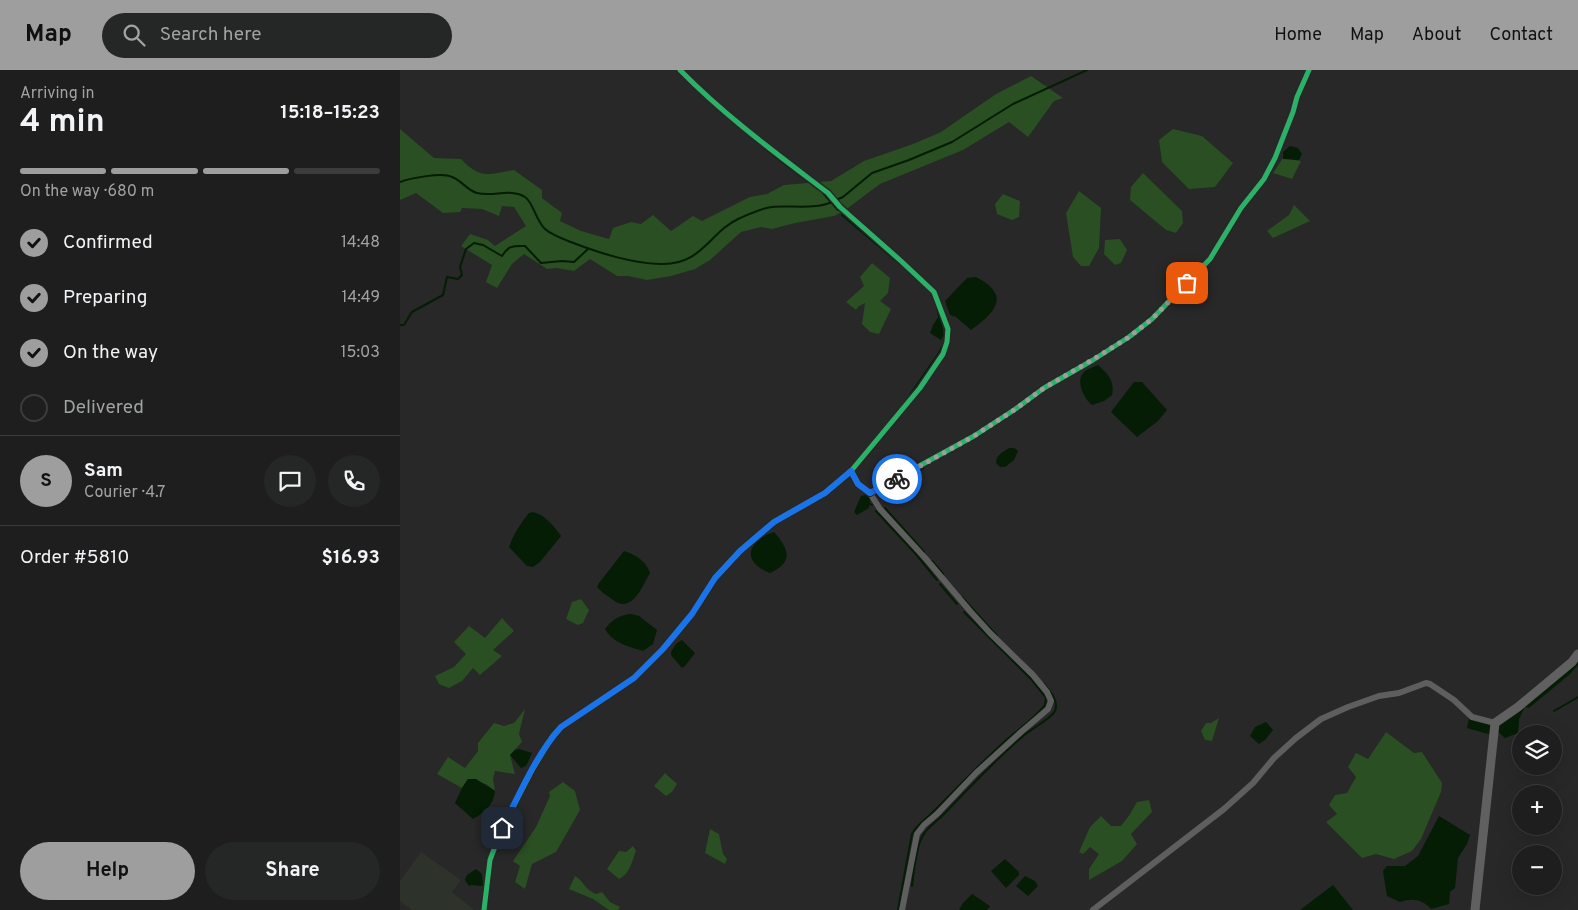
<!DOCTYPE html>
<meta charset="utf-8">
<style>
body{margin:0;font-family:Overpass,sans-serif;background:#252726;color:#f1f3f6;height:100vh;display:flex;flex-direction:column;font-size:19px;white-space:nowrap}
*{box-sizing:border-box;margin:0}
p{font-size:16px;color:#a0a2a4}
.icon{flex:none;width:28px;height:28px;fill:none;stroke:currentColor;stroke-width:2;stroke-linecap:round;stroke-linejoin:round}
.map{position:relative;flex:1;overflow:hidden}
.drawer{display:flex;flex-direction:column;background:#1d1e1d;width:400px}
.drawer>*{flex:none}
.fabs{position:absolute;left:1112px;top:655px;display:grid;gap:10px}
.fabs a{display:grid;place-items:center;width:50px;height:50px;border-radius:50%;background:#1d1e1d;box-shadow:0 5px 20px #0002,0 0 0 1px #3b3c3b;font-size:25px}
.pin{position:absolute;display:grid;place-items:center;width:42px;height:42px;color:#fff;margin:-21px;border-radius:10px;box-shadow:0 2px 8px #0006}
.courier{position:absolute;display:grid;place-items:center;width:50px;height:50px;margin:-25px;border:4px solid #1a73e8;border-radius:50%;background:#fff;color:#222;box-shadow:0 1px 6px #0007}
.overview em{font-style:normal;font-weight:700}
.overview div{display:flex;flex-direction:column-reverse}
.overview{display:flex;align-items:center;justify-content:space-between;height:85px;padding:0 20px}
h1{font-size:32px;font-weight:700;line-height:38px}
.bar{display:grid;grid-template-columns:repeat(4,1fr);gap:8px 5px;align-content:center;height:60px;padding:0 20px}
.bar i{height:6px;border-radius:4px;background:#3b3c3b}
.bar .on{background:#9d9e9d}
.bar p{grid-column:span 4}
.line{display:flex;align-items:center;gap:12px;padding:0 20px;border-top:1px solid #3b3c3b}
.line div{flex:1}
.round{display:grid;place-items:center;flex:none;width:52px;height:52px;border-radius:26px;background:#252726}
ol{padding:0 20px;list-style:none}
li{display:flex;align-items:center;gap:15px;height:55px}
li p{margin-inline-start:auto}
li .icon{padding:5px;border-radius:50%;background:#9d9e9d;color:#111;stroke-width:4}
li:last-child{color:#a0a2a4}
li i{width:28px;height:28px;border:2px solid #3b3c3b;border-radius:50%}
.cta{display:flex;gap:10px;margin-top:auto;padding:10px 20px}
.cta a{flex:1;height:58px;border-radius:30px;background:#9d9e9d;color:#111;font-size:20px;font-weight:700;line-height:58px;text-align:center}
.cta a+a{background:#252726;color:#f1f3f6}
header{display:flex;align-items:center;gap:30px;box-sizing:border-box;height:70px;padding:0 25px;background:#9d9e9d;color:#111}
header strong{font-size:24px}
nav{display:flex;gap:28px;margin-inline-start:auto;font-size:18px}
.search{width:350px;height:45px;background:#252726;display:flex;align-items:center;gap:12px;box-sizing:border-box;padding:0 18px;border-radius:28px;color:#a0a2a4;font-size:19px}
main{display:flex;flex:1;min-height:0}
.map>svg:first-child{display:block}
.built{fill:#2d322b}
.green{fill:#294f22}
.water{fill:#041d04}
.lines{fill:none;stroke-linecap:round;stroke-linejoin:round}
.stream{stroke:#041d04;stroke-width:2}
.street{stroke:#5e5e5e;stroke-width:6}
.secondary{stroke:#606060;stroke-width:9}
.cycleway-casing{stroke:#272926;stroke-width:8}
.cycleway{stroke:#2db169;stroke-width:5}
.done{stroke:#9d9e9d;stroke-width:5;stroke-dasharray:0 9}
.route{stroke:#1a73e8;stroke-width:6}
</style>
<header>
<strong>Map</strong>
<div class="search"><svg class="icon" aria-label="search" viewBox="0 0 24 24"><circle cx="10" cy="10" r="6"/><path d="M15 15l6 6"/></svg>Search here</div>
<nav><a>Home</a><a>Map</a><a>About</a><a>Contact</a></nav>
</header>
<main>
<section class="drawer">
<div class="overview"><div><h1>4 min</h1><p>Arriving in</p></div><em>15:18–15:23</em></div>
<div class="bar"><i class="on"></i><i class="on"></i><i class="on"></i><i></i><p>On the way · 680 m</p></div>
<ol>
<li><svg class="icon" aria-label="check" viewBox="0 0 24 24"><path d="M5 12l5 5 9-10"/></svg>Confirmed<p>14:48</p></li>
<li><svg class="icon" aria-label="check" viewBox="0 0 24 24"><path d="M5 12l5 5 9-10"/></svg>Preparing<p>14:49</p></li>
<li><svg class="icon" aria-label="check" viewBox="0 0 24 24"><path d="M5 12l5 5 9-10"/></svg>On the way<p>15:03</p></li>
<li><i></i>Delivered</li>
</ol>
<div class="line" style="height:90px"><b class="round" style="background:#9d9e9d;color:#111">S</b><div><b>Sam</b><p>Courier · 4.7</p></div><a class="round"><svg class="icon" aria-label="chat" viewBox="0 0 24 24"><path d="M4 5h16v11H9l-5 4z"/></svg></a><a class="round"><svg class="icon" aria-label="phone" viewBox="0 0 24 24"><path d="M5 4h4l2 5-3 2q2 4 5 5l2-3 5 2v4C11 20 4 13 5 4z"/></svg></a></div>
<div class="line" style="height:65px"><div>Order #5810</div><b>$16.93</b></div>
<div class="cta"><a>Help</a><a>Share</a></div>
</section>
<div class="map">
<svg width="1178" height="840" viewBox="0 0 1178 840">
<rect width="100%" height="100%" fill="#272827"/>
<!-- built -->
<path class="built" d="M 21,782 L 61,810 L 52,822 L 74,840 L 12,840 L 0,831 L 0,811 Z"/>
<!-- green -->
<path class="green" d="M 631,6 L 663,28 L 654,31 L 628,67 L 609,52 L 563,80 L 480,114 L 444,141 L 434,146 L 395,153 L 372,159 L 361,157 L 341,162 L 310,190 L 295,199 L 271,206 L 247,210 L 228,206 L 217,206 L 190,189 L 174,201 L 157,198 L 147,199 L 124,184 L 112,194 L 97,218 L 86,212 L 92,195 L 61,176 L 70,164 L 88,170 L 95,176 L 126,156 L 114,137 L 102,136 L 99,146 L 82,139 L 62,138 L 60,142 L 43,143 L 16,123 L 0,130 L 0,59 L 34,88 L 61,89 C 81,110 88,104 114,100 L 142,120 L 142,128 L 162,143 L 160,151 L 181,161 L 209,169 L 213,158 L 231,152 L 241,154 L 253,145 L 271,161 L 293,146 L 302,151 L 350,127 L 367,124 L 384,115 L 431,111 L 464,91 L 513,74 L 541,62 L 596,24 Z
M 773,59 L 802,66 L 833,93 L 815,117 L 789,119 L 762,92 L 759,70 Z
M 883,88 L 901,91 L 892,109 L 873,103 Z
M 743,103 L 782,141 L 783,153 L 776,163 L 766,160 L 730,130 L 731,117 Z
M 679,121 L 701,138 L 699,178 L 689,196 L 681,196 L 673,187 L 666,143 Z
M 603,124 L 620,131 L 619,147 L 612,150 L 597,144 L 595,134 Z
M 894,135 L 910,151 L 873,168 L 867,161 L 889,145 Z
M 720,169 L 727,180 L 721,193 L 715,195 L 704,184 L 705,170 Z
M 472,193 L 490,208 L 488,223 L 480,231 L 491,239 L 479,264 L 470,262 L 462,254 L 465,233 L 459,236 L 456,240 L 446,232 L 464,216 L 460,207 Z
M 181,529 L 189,540 L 183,553 L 178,555 L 166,549 L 172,532 Z
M 102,548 L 114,561 L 93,580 L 102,586 L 80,605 L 73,598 L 62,611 L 49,618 L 39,614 L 35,606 L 54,597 L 66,584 L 54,572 L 69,556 L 85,568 Z
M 125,639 L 119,664 L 122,672 L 110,685 L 115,704 L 95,701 L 93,709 L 95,721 L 86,714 L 68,709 L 62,718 L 37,704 L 48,687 L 65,698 L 78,681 L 78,673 L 94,653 L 104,656 L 114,653 Z
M 819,648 L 812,671 L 805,670 L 801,661 L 806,653 L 811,653 Z
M 986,662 L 1014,683 L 1022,682 L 1042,713 L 1041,722 L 1021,769 L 1012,781 L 994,789 L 976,784 L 962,788 L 926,752 L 937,744 L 929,735 L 935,725 L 947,723 L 956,707 L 948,697 L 956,683 L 968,689 Z
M 265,703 L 277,714 L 272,722 L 266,726 L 254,716 Z
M 163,712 L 175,721 L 180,740 L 156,782 L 132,794 L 125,819 L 115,812 L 120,796 L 113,791 L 136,757 L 150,726 L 149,722 Z
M 749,730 L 752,742 L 731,764 L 737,774 L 722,791 L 689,810 L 689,799 L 699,784 L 690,777 L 683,784 L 679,782 L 690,757 L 701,746 L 711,756 L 721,756 L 730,744 L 737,732 Z
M 310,759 L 319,764 L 323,784 L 327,789 L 325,794 L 305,783 Z
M 233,776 L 236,781 C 232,791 230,804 219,809 L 207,799 L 219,781 L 226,782 Z
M 175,806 C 185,812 183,818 196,824 L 202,822 L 210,832 L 220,837 L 218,840 L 209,840 L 193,829 L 169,819 Z"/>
<!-- water -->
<path class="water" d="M 890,76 L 898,78 L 902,84 L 899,90 L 883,89 L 883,82 Z
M 576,207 C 583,211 591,215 595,223 C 603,237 581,253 571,260 L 556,247 L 550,245 L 545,231 L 567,208 Z
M 539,246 C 542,254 546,261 541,270 L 530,263 L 533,255 Z
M 698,295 C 708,304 715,311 712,325 L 704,331 L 692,335 C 684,329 675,311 684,302 C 687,299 694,297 698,295 Z
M 734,312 L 742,312 L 767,340 L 758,351 L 737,367 L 711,342 Z
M 609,378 L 614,378 L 618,381 L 614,390 L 605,397 L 600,397 L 596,393 C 596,385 603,382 609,378 Z
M 466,425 L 470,429 L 469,438 L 457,445 L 454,442 L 461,426 Z
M 133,442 C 145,445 154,456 161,466 L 140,492 L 133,497 L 127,496 L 109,477 C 113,465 121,453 129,443 Z
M 374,462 C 389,479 394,492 370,503 C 341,492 347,471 374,462 Z
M 224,481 C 236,485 246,491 250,503 C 242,517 232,544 213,530 C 207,525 202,523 197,517 L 199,513 Z
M 231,544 L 239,546 L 257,560 L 253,574 L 243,581 C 228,576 214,574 205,559 C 212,550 219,545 231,544 Z
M 282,570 L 295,583 L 285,596 L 282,598 L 271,585 L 271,582 L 276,574 Z
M 1178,588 L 1178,595 L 1170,604 L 1129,638 L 1125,637 L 1119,649 L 1118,663 L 1105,668 L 1097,661 L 1098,653 Z
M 1069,648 L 1091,655 L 1092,663 L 1088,664 L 1067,658 Z
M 866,652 L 873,660 L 865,670 L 859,674 L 850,666 L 855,657 Z
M 119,679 L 132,683 L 126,696 L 121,698 L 110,685 L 115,680 Z
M 68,709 L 76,709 L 95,721 C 93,736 85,742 73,749 L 55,733 L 62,718 Z
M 1039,746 L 1070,765 L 1067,774 L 1058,788 L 1055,818 L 1050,822 L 1049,834 L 1031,839 C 1022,829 1013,828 1000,832 L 987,826 L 983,801 L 987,796 L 1005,796 L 1018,786 Z
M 605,789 L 619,802 L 619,805 L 606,818 L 591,801 Z
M 76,799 L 82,804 L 83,816 L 71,815 L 69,816 L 65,810 L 67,805 Z
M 625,806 L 635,811 L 638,816 L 628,826 L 616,816 Z
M 933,815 L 953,840 L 900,840 Z
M 572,824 L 590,836 L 587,840 L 559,840 L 563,833 Z"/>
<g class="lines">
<!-- stream -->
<path class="stream" d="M 316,38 L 377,88 L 418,119
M 0,112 C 11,108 42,102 52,107 C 61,110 68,121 77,123 C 93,127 111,118 125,127 C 133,132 136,151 145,159 C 153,166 166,170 176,174 C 203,184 231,193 260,194 C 302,196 309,162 340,148 C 349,144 362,138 372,137 C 391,135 414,140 432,132
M 423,123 L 438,140
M 436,130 L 443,127 L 472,103 L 509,90 L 552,72 L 613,34 L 687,0
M 442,145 L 500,194
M 537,238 L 539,246
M 0,255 L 4,255 L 12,242 L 43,225 L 47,207 L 58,209 L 62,205 L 60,197 L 66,179 L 74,173 L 83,175 L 102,186 C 109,175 113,176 125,176 L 141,193 L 162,191 L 174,192 L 188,179
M 510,325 L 539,283 L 544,273 L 544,264
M 491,415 L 523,398
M 469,433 L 472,435
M 485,438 L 524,482
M 476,441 L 515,483 L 537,510
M 532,491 L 543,504
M 540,514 L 557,534
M 562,527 L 597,566
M 1154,641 L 1178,627
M 512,816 C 514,801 515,781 522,767 C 526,758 536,752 543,745 C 569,718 594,691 622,667 C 629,660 651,649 655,641 C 659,631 650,621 644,614
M 498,840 L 512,764 C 518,753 528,748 536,739 C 558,717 579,695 602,674 C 616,661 633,650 645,635 L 646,628 L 631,609 L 564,542"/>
<!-- street -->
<path class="street" d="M 280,0 C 325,46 377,84 428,123 L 440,137 L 501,191 L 534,222 L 548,259 L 547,272 L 543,284 L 520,318 L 451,401
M 470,423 L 480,439 L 526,489 L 570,541 L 590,563 L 633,605 L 647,622 L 651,631 L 648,639 L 621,662 L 576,703 L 537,744 L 524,755 L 517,764 L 502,840
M 84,840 L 90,790 L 102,758 L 132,700 L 152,667 L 161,657 L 234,608 L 263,579 L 292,544 L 315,508 L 340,481 L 374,452 L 425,423 L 451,401 L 458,414 L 470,423 L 574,366 L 614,340 L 644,318 L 693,290 L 729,267 L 752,249 L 810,189 L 841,138 L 864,109 L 875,88 L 893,42 L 897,27 L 909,0
M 693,840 L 824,739 L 853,713 L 874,688 L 896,668 L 921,649 L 948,637 L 979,626 L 999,623 L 1026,613 L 1030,614 L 1054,630 L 1072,647 L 1095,653"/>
<!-- secondary -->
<path class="secondary" d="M 1075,840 L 1095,653 L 1118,637 L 1172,592 L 1178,584"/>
<defs>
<path id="cycleway" d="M 280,0 C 325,46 377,84 428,123 L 440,137 L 501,191 L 534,222 L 548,259 L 547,272 L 543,284 L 520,318 L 451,401
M 84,840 L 90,790 L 102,758 L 132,700 L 152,667 L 161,657 L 234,608 L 263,579 L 292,544 L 315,508 L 340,481 L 374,452 L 425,423 L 451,401 L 458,414 L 470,423 L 574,366 L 614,340 L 644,318 L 693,290 L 729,267 L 752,249 L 810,189 L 841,138 L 864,109 L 875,88 L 893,42 L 897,27 L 909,0"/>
</defs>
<!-- cycleway casing -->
<use href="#cycleway" class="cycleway-casing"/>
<!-- cycleway -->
<use href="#cycleway" class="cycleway"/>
</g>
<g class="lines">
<!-- done -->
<path class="done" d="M 497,409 L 574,366 L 614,340 L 644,318 L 692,290 L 729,267 L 752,249 L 787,213"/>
<!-- route -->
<path class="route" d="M 102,758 C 120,724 135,686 161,657 L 234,608 L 263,579 L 292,544 L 315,508 L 340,481 L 374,452 L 425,423 L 451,401 L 458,414 L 470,423 L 497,409"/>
</g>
</svg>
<div class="fabs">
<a><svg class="icon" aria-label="layers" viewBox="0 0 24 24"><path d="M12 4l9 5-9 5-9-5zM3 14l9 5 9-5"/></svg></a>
<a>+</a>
<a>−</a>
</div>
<div class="pin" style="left:787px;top:213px;background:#ea580c"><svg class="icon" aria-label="bag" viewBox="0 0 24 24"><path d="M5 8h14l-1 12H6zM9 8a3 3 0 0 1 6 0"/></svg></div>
<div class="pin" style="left:102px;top:758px;background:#1f2937"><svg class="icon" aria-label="home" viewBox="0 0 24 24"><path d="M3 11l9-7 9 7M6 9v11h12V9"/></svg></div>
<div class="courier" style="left:497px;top:409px"><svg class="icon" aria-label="bike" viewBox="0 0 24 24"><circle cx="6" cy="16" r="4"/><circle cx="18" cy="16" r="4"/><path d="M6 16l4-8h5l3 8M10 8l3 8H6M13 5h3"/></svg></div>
</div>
</main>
